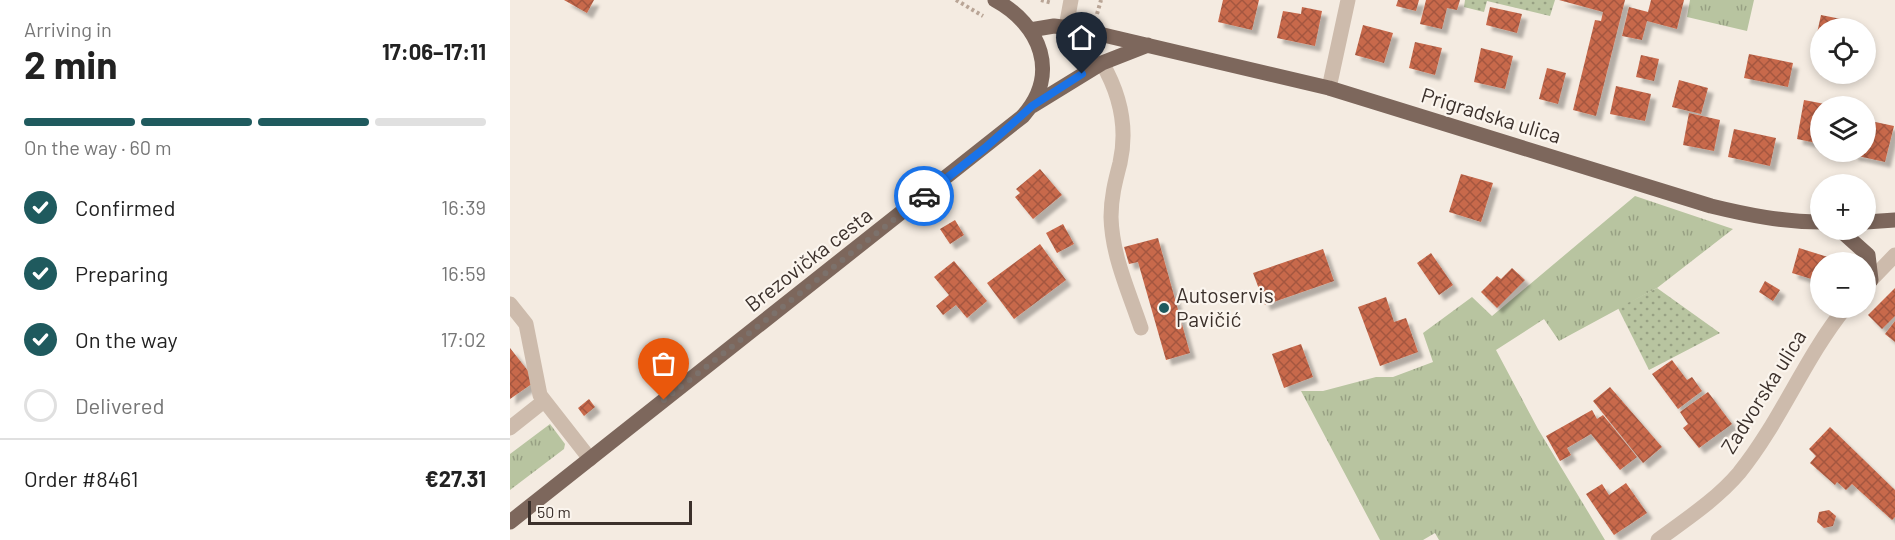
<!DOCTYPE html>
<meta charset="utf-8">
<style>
body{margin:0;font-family:Barlow,sans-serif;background:#f2f2f2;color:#222;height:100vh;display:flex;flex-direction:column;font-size:22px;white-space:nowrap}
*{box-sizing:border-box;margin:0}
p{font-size:20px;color:#767676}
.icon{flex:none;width:33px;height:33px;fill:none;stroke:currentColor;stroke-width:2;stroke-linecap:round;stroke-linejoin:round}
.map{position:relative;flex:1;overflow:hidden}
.sheet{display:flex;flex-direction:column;background:#fff;width:510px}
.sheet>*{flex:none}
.fabs{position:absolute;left:1300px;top:18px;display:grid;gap:12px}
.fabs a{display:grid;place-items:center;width:66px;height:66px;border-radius:50%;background:#fff;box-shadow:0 3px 9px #0003;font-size:30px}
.scale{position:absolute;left:18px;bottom:15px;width:164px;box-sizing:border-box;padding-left:6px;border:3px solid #3b302b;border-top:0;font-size:16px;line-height:21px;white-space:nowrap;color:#3b302b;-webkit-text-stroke:4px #fbf5ee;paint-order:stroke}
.pin{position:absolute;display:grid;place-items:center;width:51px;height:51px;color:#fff;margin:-62px -26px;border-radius:50% 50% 50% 0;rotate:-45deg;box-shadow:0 0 6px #0007}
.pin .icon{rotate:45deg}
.courier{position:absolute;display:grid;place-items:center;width:60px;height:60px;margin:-30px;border:4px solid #1a73e8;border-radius:50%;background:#fff;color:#222;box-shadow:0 2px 8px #0007}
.overview em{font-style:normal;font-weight:700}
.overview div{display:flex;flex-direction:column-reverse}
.overview{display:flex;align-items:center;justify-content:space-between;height:102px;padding:0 24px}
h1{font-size:39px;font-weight:700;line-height:45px}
.bar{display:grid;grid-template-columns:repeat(4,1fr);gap:9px 6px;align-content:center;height:72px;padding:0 24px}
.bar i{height:8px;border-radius:4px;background:#e0e0e0}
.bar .selected{background:#1f5a5e}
.bar p{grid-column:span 4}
.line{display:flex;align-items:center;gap:15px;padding:0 24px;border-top:2px solid #e0e0e0}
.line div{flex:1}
ol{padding:0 24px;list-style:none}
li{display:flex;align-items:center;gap:18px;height:66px}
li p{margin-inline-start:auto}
li .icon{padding:6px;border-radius:50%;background:#1f5a5e;color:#fff;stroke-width:4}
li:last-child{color:#767676}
li i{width:33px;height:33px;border:3px solid #e0e0e0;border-radius:50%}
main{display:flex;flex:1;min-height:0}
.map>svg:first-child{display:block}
.grass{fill:url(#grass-tufts)}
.park{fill:url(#park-dots)}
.building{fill:url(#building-cross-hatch);filter:url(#shadow)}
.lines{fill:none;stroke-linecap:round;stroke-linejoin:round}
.path{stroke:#b9a596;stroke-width:4;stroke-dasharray:3 3;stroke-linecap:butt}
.minor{stroke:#cdbbac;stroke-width:15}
.major{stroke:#7d675c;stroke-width:15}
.done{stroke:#7c716b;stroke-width:6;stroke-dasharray:0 10.8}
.route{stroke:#1a73e8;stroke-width:8}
.poi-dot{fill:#1f5a5e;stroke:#fbf5ee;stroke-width:2}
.labels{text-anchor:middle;stroke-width:4.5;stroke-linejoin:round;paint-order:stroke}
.street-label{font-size:21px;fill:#3b302b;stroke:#fbf5ee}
.poi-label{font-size:21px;fill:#3b302b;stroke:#fbf5ee;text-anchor:start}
</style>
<main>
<section class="sheet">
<div class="overview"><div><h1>2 min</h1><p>Arriving in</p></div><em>17:06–17:11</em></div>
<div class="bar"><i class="selected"></i><i class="selected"></i><i class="selected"></i><i></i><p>On the way · 60 m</p></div>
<ol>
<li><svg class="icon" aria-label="check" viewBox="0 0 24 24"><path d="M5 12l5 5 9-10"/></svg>Confirmed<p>16:39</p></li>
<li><svg class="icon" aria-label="check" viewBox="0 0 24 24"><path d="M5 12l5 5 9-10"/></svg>Preparing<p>16:59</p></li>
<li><svg class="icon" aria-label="check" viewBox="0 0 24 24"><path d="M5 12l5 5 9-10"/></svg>On the way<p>17:02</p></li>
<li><i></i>Delivered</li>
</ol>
<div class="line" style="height:78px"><div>Order #8461</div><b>€27.31</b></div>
</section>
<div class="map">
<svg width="1385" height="540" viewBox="0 0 1385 540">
<defs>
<pattern id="grass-tufts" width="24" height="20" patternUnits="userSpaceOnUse" patternTransform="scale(1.5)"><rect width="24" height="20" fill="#b8c4a0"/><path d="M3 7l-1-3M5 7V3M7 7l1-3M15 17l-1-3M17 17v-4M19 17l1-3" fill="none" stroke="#97a083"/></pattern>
<pattern id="park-dots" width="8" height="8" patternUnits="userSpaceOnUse" patternTransform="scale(1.5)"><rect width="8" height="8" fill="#b8c4a0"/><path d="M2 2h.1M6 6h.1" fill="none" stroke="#97a083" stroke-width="1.8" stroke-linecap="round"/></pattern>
<pattern id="building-cross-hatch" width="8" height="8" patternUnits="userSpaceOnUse" patternTransform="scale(1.5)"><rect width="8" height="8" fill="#c8694b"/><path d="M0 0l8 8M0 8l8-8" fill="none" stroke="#a4573f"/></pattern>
<filter id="shadow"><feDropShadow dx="5.5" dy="5.5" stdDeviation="1.5" flood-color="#0004"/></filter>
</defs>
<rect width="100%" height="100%" fill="#f4ebe1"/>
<!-- grass -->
<path class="grass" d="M 1180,0 L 1244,0 L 1237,31 L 1177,17 Z
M 1125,196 L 1223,229 L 1147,288 L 1049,341 L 1034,319 L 986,350 L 1028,429 L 1095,540 L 929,540 L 925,533 L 913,540 L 870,540 L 791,391 L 813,391 L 866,377 L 883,377 L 923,362 L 913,333 L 962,297 L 982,316 Z
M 40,424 L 55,444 L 54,449 L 0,490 L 0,454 Z"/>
<!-- park -->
<path class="park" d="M 955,0 L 1045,0 L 1040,16 L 977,1 L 974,12 L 954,7 Z
M 1147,288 L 1210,333 L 1139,370 L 1108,308 Z"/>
<!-- building -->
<path class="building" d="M 54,0 L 84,0 L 77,13 Z
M 713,0 L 749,0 L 742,30 L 708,22 Z
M 888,0 L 909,0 L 906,11 L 886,6 Z
M 916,0 L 950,0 L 947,10 L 937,8 L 932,29 L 910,24 Z
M 1049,0 L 1115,0 L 1086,116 L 1063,110 L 1085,20 L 1091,21 L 1093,12 Z
M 1141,0 L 1174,0 L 1167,29 L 1137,21 L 1132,40 L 1112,36 L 1119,7 L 1138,12 Z
M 792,7 L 812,11 L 805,46 L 767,38 L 773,11 L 791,14 Z
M 980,7 L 1012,14 L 1007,33 L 976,25 Z
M 1311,15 L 1346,22 L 1344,28 L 1311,28 L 1311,58 L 1302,56 Z
M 853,25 L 883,33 L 874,63 L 845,55 Z
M 905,42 L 932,48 L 925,75 L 899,68 Z
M 971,48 L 1003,56 L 995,89 L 964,82 Z
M 1239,54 L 1283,63 L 1278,87 L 1234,78 Z
M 1131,55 L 1149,59 L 1144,81 L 1126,77 Z
M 1037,68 L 1056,73 L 1048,104 L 1029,99 Z
M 1169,80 L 1198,88 L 1191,114 L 1162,107 Z
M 1106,86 L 1141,94 L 1135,121 L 1100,114 Z
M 1294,100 L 1320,105 L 1311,106 L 1311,144 L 1287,139 Z
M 1179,113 L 1210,120 L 1204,151 L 1173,145 Z
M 1356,120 L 1384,126 L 1375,162 L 1343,155 L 1343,152 L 1356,152 Z
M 1224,129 L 1266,138 L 1260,166 L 1218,157 Z
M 530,169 L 552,195 L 523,219 L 505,197 L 510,193 L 506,189 Z
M 951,174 L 983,183 L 971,222 L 939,212 Z
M 445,220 L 454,235 L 440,244 L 430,229 Z
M 553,224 L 564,244 L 547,253 L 536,233 Z
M 648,238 L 680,353 L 656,360 L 628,262 L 619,264 L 614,247 Z
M 530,244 L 556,280 L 504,319 L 477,283 Z
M 1289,248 L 1321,258 L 1319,262 L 1311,262 L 1311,282 L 1282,273 Z
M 813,249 L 824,281 L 755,305 L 743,273 Z
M 921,253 L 943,285 L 929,295 L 907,263 Z
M 444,261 L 477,301 L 457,318 L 446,305 L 433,315 L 426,306 L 439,295 L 424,277 Z
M 1002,268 L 1015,280 L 987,308 L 971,292 L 987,276 L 991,279 Z
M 1255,281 L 1270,290 L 1263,301 L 1249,292 Z
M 1385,288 L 1385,316 L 1372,329 L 1358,315 Z
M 876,297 L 884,322 L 896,318 L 908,352 L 870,366 L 848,307 Z
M 1385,321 L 1385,342 L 1375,334 Z
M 791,344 L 803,377 L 774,388 L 762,354 Z
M 0,348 L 26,381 L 0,399 Z
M 1162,360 L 1177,380 L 1182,377 L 1192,391 L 1168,409 L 1142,374 Z
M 1100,387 L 1152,447 L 1133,463 L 1083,401 Z
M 1198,392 L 1222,424 L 1189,448 L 1173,428 L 1178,424 L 1170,412 Z
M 79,399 L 85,407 L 74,416 L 68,408 Z
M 1082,410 L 1087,419 L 1093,415 L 1127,457 L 1110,470 L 1081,434 L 1057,448 L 1061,455 L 1050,461 L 1036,436 Z
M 1320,427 L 1385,490 L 1385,517 L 1382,520 L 1342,484 L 1336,490 L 1327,482 L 1325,485 L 1300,463 L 1306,456 L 1299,449 Z
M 1116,483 L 1137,513 L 1104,535 L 1076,494 L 1092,484 L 1099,495 Z
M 1319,510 L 1326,516 L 1323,526 L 1314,528 L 1307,522 L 1309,512 Z"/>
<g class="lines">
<!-- path -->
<path class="path" d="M 446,0 L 473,16
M 531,0 L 542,3
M 587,14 L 591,0"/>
<!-- minor -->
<path class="minor" d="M 556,27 L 561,0
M 592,63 C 610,94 618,127 610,163 C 605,182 601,198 601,217 C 602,256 619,292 631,328
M 819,88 L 838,0
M 1356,285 L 1385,255
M 0,304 L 16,324 L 30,395 L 80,459
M 0,428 L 34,401
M 1148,540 C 1175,520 1207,499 1229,473 C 1271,421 1294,359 1335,308"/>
<!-- major -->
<path class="major" d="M 520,30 L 544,26 L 568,29 L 819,88 L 1201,206 C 1238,215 1273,222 1311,222
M 522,106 L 592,63 L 638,45
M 1356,222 L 1385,220
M 1330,230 L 1358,255 L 1361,280
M 0,522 L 513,116 C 550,74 531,25 485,0"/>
</g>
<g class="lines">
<!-- done -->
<path class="done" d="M 154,400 L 414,196"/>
<!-- route -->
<path class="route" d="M 414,196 L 475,148 L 522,106 L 572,74"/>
</g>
<!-- markers -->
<circle class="poi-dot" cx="654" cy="308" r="6"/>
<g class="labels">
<!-- street labels -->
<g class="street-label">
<text transform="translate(981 116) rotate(17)" y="7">Prigradska ulica</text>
<text transform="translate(299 260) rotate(-38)" y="7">Brezovička cesta</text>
<text transform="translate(1254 392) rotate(-58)" y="7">Zadvorska ulica</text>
</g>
<!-- poi labels -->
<g class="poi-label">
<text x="666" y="303">Autoservis<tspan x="666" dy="24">Pavičić</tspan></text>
</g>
</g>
</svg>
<div class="fabs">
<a><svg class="icon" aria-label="locate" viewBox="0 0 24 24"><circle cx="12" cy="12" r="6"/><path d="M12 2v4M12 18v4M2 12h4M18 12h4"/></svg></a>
<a><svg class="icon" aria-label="layers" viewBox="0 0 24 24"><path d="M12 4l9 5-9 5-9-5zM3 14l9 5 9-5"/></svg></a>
<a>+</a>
<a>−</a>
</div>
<div class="scale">50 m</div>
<div class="pin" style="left:154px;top:400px;background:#ea580c"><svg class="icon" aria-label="bag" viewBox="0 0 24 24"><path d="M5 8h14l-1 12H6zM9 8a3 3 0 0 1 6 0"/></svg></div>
<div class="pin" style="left:572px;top:74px;background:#1f2937"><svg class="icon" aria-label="home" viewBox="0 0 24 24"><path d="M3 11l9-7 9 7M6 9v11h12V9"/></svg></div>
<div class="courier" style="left:414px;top:196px"><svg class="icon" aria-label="car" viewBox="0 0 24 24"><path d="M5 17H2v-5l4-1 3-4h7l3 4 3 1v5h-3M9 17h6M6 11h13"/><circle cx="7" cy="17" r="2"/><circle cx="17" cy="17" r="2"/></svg></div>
</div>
</main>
